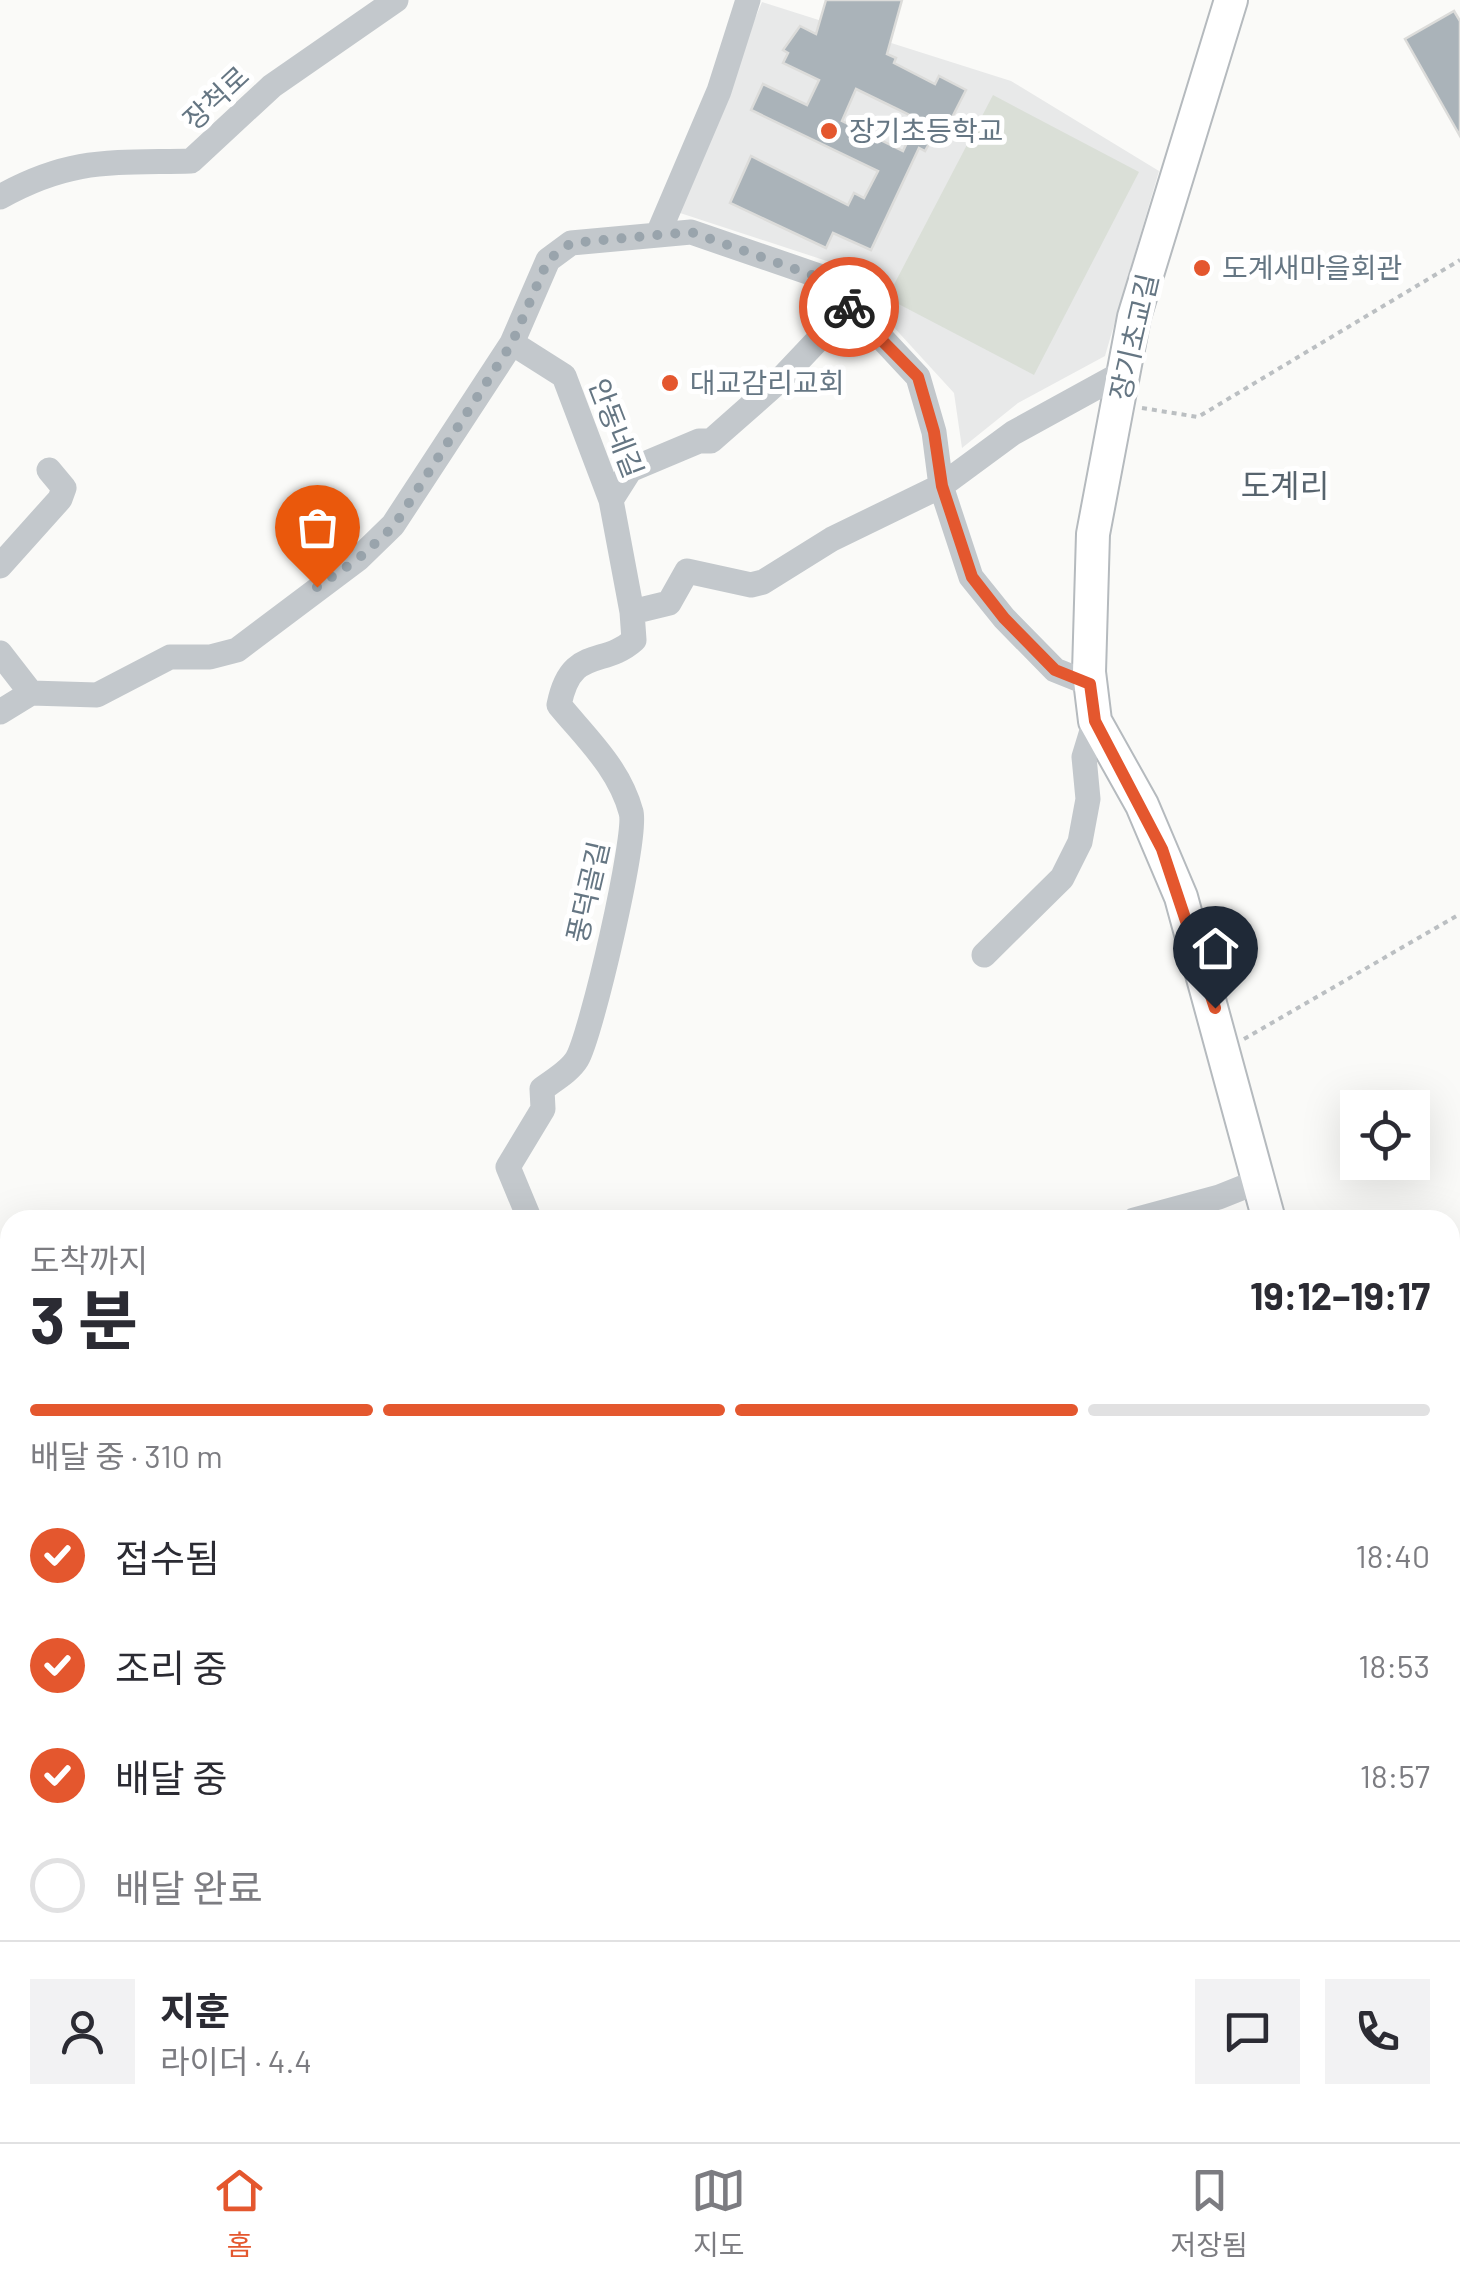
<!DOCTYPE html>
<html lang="ko">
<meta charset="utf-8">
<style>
body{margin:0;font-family:Barlow,"Noto Sans KR",sans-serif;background:#f2f2f3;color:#2b2b33;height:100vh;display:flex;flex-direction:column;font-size:38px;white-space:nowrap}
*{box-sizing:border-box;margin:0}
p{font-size:32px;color:#7c7c81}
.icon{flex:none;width:55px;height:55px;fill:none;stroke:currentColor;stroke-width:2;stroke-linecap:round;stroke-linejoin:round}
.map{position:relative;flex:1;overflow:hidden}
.side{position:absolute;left:0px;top:1210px;width:1460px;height:932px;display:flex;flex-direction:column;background:#fff;border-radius:30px 30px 0 0;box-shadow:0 10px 40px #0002}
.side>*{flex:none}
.controls{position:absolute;left:1340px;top:1090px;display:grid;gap:20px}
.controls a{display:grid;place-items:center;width:90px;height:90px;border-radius:0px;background:#fff;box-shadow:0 10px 40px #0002;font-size:50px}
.pin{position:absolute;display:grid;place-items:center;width:85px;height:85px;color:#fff;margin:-102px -42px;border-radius:50% 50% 50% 0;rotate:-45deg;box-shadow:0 0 10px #0007}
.pin .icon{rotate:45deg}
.courier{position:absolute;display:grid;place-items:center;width:100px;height:100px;margin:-50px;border:8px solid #e4572e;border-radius:50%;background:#fff;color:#222;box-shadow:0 2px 12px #0007}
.headline em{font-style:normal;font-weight:700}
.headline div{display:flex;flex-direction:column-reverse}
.headline{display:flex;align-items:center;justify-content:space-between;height:170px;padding:0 30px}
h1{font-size:65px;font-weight:700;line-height:75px}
.bar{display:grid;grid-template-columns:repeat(4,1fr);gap:15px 10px;align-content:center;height:120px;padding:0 30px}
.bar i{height:12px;border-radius:8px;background:#e1e1e2}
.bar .active{background:#e4572e}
.bar p{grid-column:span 4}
.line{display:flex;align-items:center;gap:25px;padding:0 30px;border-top:2px solid #e1e1e2}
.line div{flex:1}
.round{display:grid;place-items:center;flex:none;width:105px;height:105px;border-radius:0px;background:#f2f2f3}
ol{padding:0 30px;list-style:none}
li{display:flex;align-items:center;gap:30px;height:110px}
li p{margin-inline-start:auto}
li .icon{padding:10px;border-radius:50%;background:#e4572e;color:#fff;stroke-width:4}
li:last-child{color:#7c7c81}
li i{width:55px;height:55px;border:5px solid #e1e1e2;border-radius:50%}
.menu{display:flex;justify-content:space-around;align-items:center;height:140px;border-top:2px solid #e1e1e2;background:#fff;font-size:28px;color:#7c7c81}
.menu a{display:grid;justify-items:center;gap:5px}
.menu .active{color:#e4572e}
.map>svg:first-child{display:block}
.built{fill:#e8e9e9}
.green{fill:#dadfd7}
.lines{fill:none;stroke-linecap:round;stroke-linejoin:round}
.stream{stroke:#bbc7cb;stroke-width:5}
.building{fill:#aab3b9;stroke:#dcdcda;stroke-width:2.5;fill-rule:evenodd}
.major-casing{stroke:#b5babe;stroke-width:36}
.highway-casing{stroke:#b4b9bd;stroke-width:41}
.path{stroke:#bbbfc2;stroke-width:4;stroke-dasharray:5 5;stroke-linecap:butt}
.minor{stroke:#c3c8cc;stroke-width:25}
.major{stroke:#fff;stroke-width:32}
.highway{stroke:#fff;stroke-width:38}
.done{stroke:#99a4ac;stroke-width:10;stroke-dasharray:0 18}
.route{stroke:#e4572e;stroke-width:12}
.poi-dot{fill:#e4572e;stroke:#fff;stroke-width:4}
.labels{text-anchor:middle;stroke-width:10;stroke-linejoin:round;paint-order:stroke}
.street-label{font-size:28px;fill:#657683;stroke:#fff}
.poi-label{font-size:28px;fill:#657683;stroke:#fff;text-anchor:start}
.quarter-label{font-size:32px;fill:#57646e;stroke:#fff}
</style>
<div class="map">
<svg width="1460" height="2142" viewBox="0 0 1460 2142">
<rect width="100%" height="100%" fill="#fafaf8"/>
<!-- built -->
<path class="built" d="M 762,2 L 1011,81 L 1159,171 L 1105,356 L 1018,403 L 962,448 L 954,393 L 836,264 L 674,211 Z"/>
<!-- green -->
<path class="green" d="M 993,95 L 1139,172 L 1034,375 L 887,298 Z"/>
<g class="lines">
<!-- stream -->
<path class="stream" d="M 0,1767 L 10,1768
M 1450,1796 L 1460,1797"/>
</g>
<!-- building -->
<path class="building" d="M 826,0 L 902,0 L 887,54 L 896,58 L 894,63 L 935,84 L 939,76 L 966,90 L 938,145 L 930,142 L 925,151 L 919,148 L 871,250 L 833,233 L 826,248 L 730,203 L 751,156 L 848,205 L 854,193 L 864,198 L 878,171 L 751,110 L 763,84 L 807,105 L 819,80 L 783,63 L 788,53 L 783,50 L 800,26 L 816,34 ZM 856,89 L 918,119 L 903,151 L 842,121 Z
M 1454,11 L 1460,21 L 1460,136 L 1405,39 Z"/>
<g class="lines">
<defs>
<path id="major" d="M 1231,0 L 1134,317 L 1093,534 L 1089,672 L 1095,721 L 1142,805 L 1181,897 L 1269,1220
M 1450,1881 L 1460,1915"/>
<path id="highway" d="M 0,2019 L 10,2022
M 1450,2035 L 1460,2034
M 0,2060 L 10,2063
M 1450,2127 L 1460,2127
M 322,2132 L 384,2142
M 929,2142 L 1234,2132"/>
</defs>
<!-- major casing -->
<use href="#major" class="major-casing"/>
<!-- highway casing -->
<use href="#highway" class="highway-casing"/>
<!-- path -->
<path class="path" d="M 1142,408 L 1198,417 L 1460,260
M 1244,1039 L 1460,914
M 1450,1566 L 1460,1560
M 1450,1752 L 1460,1753
M 1450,1832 L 1460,1832"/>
<!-- minor -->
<path class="minor" d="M 0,197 C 72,157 112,163 191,161 L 272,86 L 396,0
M 658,234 L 719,91 L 748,0
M 849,307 L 779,381 L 711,441 L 699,441 L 630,470 L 611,500 L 564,376 L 512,343 L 548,260 L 571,243 L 691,232 L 819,276 L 834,287 L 918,377 L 934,432 L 941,486 L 1013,433 L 1124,372
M 611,500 L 632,612 L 669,603 L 687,571 L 751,585 L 763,582 L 832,539 L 941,486 L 971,577 L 1004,618 L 1055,670 L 1090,684
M 0,566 L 60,499 L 64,488 L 49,470
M 0,653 L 31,693 L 97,695 L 170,657 L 210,657 L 237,650 L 358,559 L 393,525 L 512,343
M 0,712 L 31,693
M 984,955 L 1062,878 L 1080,842 L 1088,799 L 1084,757 L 1095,721
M 530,1220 L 508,1167 L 543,1109 L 542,1089 C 554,1080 570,1071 577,1059 C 591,1036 638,835 631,812 C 619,768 587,739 559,705 C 571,645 603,668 634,640 L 632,612
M 1134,1220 L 1219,1197 L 1259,1181
M 0,1529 L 10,1537
M 9,2001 L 10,1997"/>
<!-- major -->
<use href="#major" class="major"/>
<!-- highway -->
<use href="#highway" class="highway"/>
</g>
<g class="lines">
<!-- done -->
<path class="done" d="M 317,587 L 358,559 L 394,526 L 512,343 L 548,260 L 571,243 L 691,232 L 826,280 L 849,307"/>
<!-- route -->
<path class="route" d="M 849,307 L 918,377 L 934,432 L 942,486 L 972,577 L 1004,618 L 1055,670 L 1090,684 L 1095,721 L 1162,849 L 1215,1008"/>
</g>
<!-- markers -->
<g class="poi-dot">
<circle cx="829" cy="131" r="10"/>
<circle cx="1202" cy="268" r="10"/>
<circle cx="670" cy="383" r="10"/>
</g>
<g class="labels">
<!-- street labels -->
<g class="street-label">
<text transform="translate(216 98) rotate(-43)" y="10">장척로</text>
<text transform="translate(1134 337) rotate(-77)" y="10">장기초교길</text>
<text transform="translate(616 428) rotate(69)" y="10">안동네길</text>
<text transform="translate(588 892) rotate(-77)" y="10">풍덕골길</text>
</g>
<!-- poi labels -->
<g class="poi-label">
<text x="849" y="141">장기초등학교</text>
<text x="1222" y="278">도계새마을회관</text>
<text x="690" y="393">대교감리교회</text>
</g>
<!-- quarter labels -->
<g class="quarter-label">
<text x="1285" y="497">도계리</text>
</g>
</g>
</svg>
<div class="controls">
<a><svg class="icon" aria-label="locate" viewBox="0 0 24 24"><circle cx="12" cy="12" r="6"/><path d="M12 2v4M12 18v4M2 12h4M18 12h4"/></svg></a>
</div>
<div class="pin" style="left:317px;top:587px;background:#ea580c"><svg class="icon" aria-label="bag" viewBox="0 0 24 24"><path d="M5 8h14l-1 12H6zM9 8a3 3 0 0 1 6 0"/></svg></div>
<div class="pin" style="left:1215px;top:1008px;background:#1f2937"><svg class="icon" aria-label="home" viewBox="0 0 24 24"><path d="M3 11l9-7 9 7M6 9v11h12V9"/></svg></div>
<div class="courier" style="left:849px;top:307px"><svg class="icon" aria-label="bike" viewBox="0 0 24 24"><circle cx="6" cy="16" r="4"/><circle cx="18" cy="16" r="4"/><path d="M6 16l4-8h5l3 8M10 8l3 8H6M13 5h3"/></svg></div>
<section class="side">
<div class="headline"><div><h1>3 분</h1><p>도착까지</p></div><em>19:12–19:17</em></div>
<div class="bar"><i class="active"></i><i class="active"></i><i class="active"></i><i></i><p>배달 중 · 310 m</p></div>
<ol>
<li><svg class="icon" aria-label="check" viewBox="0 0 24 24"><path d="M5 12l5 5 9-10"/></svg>접수됨<p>18:40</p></li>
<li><svg class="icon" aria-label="check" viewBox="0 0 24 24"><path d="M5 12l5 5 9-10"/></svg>조리 중<p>18:53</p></li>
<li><svg class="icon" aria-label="check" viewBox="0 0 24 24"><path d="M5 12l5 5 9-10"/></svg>배달 중<p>18:57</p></li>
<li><i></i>배달 완료</li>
</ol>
<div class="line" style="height:180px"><a class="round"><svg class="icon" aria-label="person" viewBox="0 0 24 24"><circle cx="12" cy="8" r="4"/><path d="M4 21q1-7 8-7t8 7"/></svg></a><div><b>지훈</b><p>라이더 · 4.4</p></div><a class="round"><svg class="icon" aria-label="chat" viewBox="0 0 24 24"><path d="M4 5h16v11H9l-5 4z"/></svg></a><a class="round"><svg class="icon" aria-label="phone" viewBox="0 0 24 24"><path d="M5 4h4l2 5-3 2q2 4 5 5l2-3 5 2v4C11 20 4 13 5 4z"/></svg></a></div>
</section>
</div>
<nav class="menu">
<a class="active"><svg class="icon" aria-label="home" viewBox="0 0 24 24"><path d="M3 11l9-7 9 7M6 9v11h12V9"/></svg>홈</a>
<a><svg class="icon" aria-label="map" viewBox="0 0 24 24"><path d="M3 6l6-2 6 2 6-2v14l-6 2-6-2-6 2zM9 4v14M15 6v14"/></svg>지도</a>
<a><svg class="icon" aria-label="saved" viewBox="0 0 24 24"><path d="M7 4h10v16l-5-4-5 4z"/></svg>저장됨</a>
</nav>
